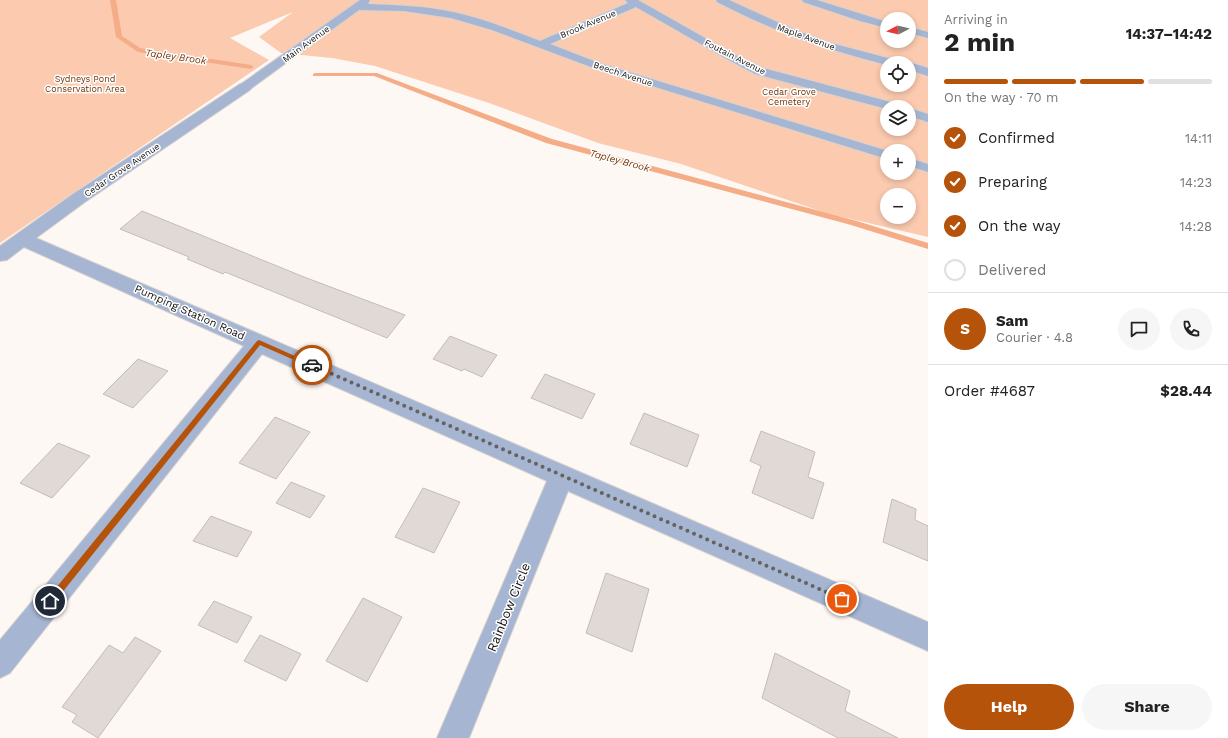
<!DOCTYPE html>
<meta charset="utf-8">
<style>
body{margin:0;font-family:"Work Sans",sans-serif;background:#f6f6f6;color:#222;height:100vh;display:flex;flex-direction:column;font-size:15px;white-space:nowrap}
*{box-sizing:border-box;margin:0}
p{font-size:13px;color:#767676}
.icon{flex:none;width:22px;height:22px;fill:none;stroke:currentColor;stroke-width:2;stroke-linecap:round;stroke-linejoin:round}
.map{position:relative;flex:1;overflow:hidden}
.drawer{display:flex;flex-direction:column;background:#fff;width:300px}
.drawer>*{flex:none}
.needle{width:26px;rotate:263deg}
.buttons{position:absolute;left:880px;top:12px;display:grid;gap:8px}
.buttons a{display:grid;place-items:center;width:36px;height:36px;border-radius:50%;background:#fff;box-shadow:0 2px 6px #0003;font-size:20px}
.pin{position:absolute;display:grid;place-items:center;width:34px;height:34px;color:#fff;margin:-17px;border:2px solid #fff;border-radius:50%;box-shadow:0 1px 4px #0007}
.courier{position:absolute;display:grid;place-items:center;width:40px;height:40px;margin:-20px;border:3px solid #b45309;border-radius:50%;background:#fff;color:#222;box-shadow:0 1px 5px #0007}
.overview em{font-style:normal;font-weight:700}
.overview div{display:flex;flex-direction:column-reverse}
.overview{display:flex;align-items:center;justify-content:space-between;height:68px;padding:0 16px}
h1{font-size:26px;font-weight:700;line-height:30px}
.bar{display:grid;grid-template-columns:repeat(4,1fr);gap:6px 4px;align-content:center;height:48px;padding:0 16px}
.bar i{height:5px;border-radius:3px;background:#e0e0e0}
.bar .selected{background:#b45309}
.bar p{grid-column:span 4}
.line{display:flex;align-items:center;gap:10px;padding:0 16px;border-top:1px solid #e0e0e0}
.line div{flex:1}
.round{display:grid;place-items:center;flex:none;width:42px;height:42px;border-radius:21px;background:#f6f6f6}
ol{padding:0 16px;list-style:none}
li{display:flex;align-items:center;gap:12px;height:44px}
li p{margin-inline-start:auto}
li .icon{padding:4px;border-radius:50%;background:#b45309;color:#fff;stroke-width:4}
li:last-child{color:#767676}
li i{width:22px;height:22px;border:2px solid #e0e0e0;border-radius:50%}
.action{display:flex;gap:8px;margin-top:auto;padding:8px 16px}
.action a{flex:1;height:46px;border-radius:24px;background:#b45309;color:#fff;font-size:16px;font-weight:700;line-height:46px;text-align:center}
.action a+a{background:#f6f6f6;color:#222}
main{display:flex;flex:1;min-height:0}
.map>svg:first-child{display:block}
.green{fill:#fbcaaf;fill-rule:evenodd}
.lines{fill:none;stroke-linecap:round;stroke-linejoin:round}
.stream{fill:#f4ad86;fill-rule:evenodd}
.building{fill:#e1d9d5;stroke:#c4bcb8}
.service-casing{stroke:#d8d3cf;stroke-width:2}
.minor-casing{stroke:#d8d3cf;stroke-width:2}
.service{fill:#a6b5d2;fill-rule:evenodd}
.minor{fill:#a6b5d2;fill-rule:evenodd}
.route{fill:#b45309}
.done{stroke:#65625f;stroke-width:4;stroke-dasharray:0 7.2}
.labels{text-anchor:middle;stroke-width:3;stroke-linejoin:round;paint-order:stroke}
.far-street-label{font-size:9px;fill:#13110f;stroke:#fff}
.far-park-label{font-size:9px;fill:#713304;stroke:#fff}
.far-water-label{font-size:10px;font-style:italic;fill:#753608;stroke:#fff}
.street-label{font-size:11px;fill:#13110f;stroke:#fff}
.near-street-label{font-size:13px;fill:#13110f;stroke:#fff}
</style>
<main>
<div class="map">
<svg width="928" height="738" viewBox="0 0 928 738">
<rect width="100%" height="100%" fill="#fef8f4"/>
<!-- green -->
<path class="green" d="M 0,0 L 928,0 L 928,237 L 826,213 L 681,164 L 598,143 L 489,103 L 375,66 L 332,58 L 281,53 L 259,37 L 293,12 L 230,38 L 269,60 L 0,243 ZM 887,19 L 909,19 L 909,41 L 887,41 ZM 887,63 L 909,63 L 909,85 L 887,85 ZM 887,107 L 909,107 L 909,129 L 887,129 ZM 887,151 L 909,151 L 909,173 L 887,173 ZM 887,195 L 909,195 L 909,217 L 887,217 Z"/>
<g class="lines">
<!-- stream -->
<path class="stream" d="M 110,0 L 116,0 L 122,36 L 140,48 L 251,65 L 254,67 L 251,69 L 138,52 L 116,37 Z
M 315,73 L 377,73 L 552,139 L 857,221 L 928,243 L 928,249 L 851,225 L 546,143 L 374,76 L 313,76 L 313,74 Z"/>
</g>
<!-- building -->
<path class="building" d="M 142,211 L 304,277 L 405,315 L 387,338 L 225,272 L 223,274 L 187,259 L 189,257 L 120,229 Z
M 450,336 L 497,355 L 482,377 L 464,369 L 462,371 L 433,359 Z
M 138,359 L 168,371 L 133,408 L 103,394 Z
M 545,374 L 595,394 L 582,419 L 531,398 Z
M 644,413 L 699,435 L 687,467 L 630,444 Z
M 275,417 L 310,432 L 276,479 L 239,463 Z
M 761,431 L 815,452 L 808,477 L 824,483 L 813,519 L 752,493 L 761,466 L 750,461 Z
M 58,443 L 90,456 L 52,498 L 20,483 Z
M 291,482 L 325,496 L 310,518 L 276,503 Z
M 423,488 L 460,502 L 434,553 L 395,537 Z
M 892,499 L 916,509 L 915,520 L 928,526 L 928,561 L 883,542 Z
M 211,516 L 252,532 L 237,557 L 193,541 Z
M 606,573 L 649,589 L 632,652 L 586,633 Z
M 363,598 L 402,617 L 367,682 L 326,661 Z
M 214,601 L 252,617 L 237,643 L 198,625 Z
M 260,635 L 301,654 L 286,681 L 244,661 Z
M 135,637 L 161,651 L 98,738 L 72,722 L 77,715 L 62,707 L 109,645 L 123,653 Z
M 775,653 L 850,691 L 845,711 L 898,738 L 838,738 L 762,698 Z"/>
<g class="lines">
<defs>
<path id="service" d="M 360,0 L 370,0 L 368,4 C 396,5 425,6 453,12 C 482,18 511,30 540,41 L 628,3 L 625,0 L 638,0 L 735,55 L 763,68 L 898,104 L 900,107 L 887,107 L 887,109 L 755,74 L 727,59 L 636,7 L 550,44 L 599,63 L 888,151 L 887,159 L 591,67 L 492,30 L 451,18 L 404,11 L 359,10 L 249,90 L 241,90 L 239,87 L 241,84 Z
M 716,0 L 729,0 L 788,27 L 827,42 L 899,61 L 901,63 L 887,63 L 887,65 C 824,49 775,32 717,2 Z
M 802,0 L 817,0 L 887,22 L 887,28 L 860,21 L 803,2 Z
M 909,27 L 928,32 L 928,38 L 909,33 Z
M 909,62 L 928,68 L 928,76 L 909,70 L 909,63 L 907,63 Z
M 909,108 L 928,114 L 928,122 L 909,116 Z
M 909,158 L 928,164 L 928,172 L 909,166 Z"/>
<path id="minor" d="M 245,83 L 250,84 L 252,87 L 250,90 L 85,202 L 36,238 L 928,622 L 928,651 L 568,491 L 469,738 L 437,738 L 547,481 L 262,354 L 10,673 L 0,678 L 0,640 L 244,346 L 24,247 L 7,260 L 0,261 L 0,246 L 73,194 L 240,84 Z"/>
</defs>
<!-- service casing -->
<use href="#service" class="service-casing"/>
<!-- minor casing -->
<use href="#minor" class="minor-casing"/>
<!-- service -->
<use href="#service" class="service"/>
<!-- minor -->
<use href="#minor" class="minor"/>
</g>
<!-- route -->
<path class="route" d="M 259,340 L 315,365 L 312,368 L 310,367 L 260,345 L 53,604 L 47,604 L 46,601 L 47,599 L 257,341 Z"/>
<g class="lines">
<!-- done -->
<path class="done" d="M 312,365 L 842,599"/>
</g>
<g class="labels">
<!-- far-street labels -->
<g class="far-street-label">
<text transform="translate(588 24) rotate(-23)" y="3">Brook Avenue</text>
<text transform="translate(806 37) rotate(20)" y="3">Maple Avenue</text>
<text transform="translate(306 44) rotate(-36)" y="3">Main Avenue</text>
<text transform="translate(735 57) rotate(27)" y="3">Foutain Avenue</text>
<text transform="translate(623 74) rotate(18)" y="3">Beech Avenue</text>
<text transform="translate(122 170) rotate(-34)" y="3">Cedar Grove Avenue</text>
</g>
<!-- far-park labels -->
<g class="far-park-label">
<text x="85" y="82">Sydneys Pond<tspan x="85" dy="10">Conservation Area</tspan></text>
<text x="789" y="95">Cedar Grove<tspan x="789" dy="10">Cemetery</tspan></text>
</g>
<!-- far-water labels -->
<g class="far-water-label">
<text transform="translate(176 56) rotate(8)" y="4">Tapley Brook</text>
<text transform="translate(620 160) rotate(15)" y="4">Tapley Brook</text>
</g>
<!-- street labels -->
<g class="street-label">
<text transform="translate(190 312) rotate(24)" y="4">Pumping Station Road</text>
</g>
<!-- near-street labels -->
<g class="near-street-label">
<text transform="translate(508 607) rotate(-68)" y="5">Rainbow Circle</text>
</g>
</g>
</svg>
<div class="buttons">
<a><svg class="needle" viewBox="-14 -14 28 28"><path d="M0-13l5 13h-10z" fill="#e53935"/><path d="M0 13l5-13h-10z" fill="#767676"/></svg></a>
<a><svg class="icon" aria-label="locate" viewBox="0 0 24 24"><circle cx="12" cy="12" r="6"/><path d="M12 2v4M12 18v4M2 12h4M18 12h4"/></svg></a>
<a><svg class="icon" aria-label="layers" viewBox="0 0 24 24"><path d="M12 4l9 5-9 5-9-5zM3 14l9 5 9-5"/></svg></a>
<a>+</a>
<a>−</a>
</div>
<div class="pin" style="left:842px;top:599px;background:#ea580c"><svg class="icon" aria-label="bag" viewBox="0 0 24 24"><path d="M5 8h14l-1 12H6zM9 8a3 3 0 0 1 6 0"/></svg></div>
<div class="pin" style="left:50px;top:601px;background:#1f2937"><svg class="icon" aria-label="home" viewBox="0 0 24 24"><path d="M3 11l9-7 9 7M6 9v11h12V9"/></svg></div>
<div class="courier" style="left:312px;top:365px"><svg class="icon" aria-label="car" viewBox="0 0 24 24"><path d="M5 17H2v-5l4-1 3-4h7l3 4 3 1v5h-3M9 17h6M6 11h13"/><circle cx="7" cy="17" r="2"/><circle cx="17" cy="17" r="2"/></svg></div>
</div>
<section class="drawer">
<div class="overview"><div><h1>2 min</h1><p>Arriving in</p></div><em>14:37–14:42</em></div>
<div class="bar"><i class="selected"></i><i class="selected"></i><i class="selected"></i><i></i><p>On the way · 70 m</p></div>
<ol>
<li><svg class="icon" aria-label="check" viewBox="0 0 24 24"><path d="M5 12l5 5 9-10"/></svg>Confirmed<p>14:11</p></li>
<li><svg class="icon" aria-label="check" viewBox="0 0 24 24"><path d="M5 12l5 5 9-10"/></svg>Preparing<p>14:23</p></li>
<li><svg class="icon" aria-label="check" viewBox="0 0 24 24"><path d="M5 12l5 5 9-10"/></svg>On the way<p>14:28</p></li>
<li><i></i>Delivered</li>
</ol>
<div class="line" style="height:72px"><b class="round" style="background:#b45309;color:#fff">S</b><div><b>Sam</b><p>Courier · 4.8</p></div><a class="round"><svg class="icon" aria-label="chat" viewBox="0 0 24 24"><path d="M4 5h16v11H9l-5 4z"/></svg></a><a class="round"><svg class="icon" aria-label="phone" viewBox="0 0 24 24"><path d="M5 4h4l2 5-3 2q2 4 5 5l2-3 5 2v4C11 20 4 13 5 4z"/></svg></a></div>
<div class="line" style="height:52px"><div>Order #4687</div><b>$28.44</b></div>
<div class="action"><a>Help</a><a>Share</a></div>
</section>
</main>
